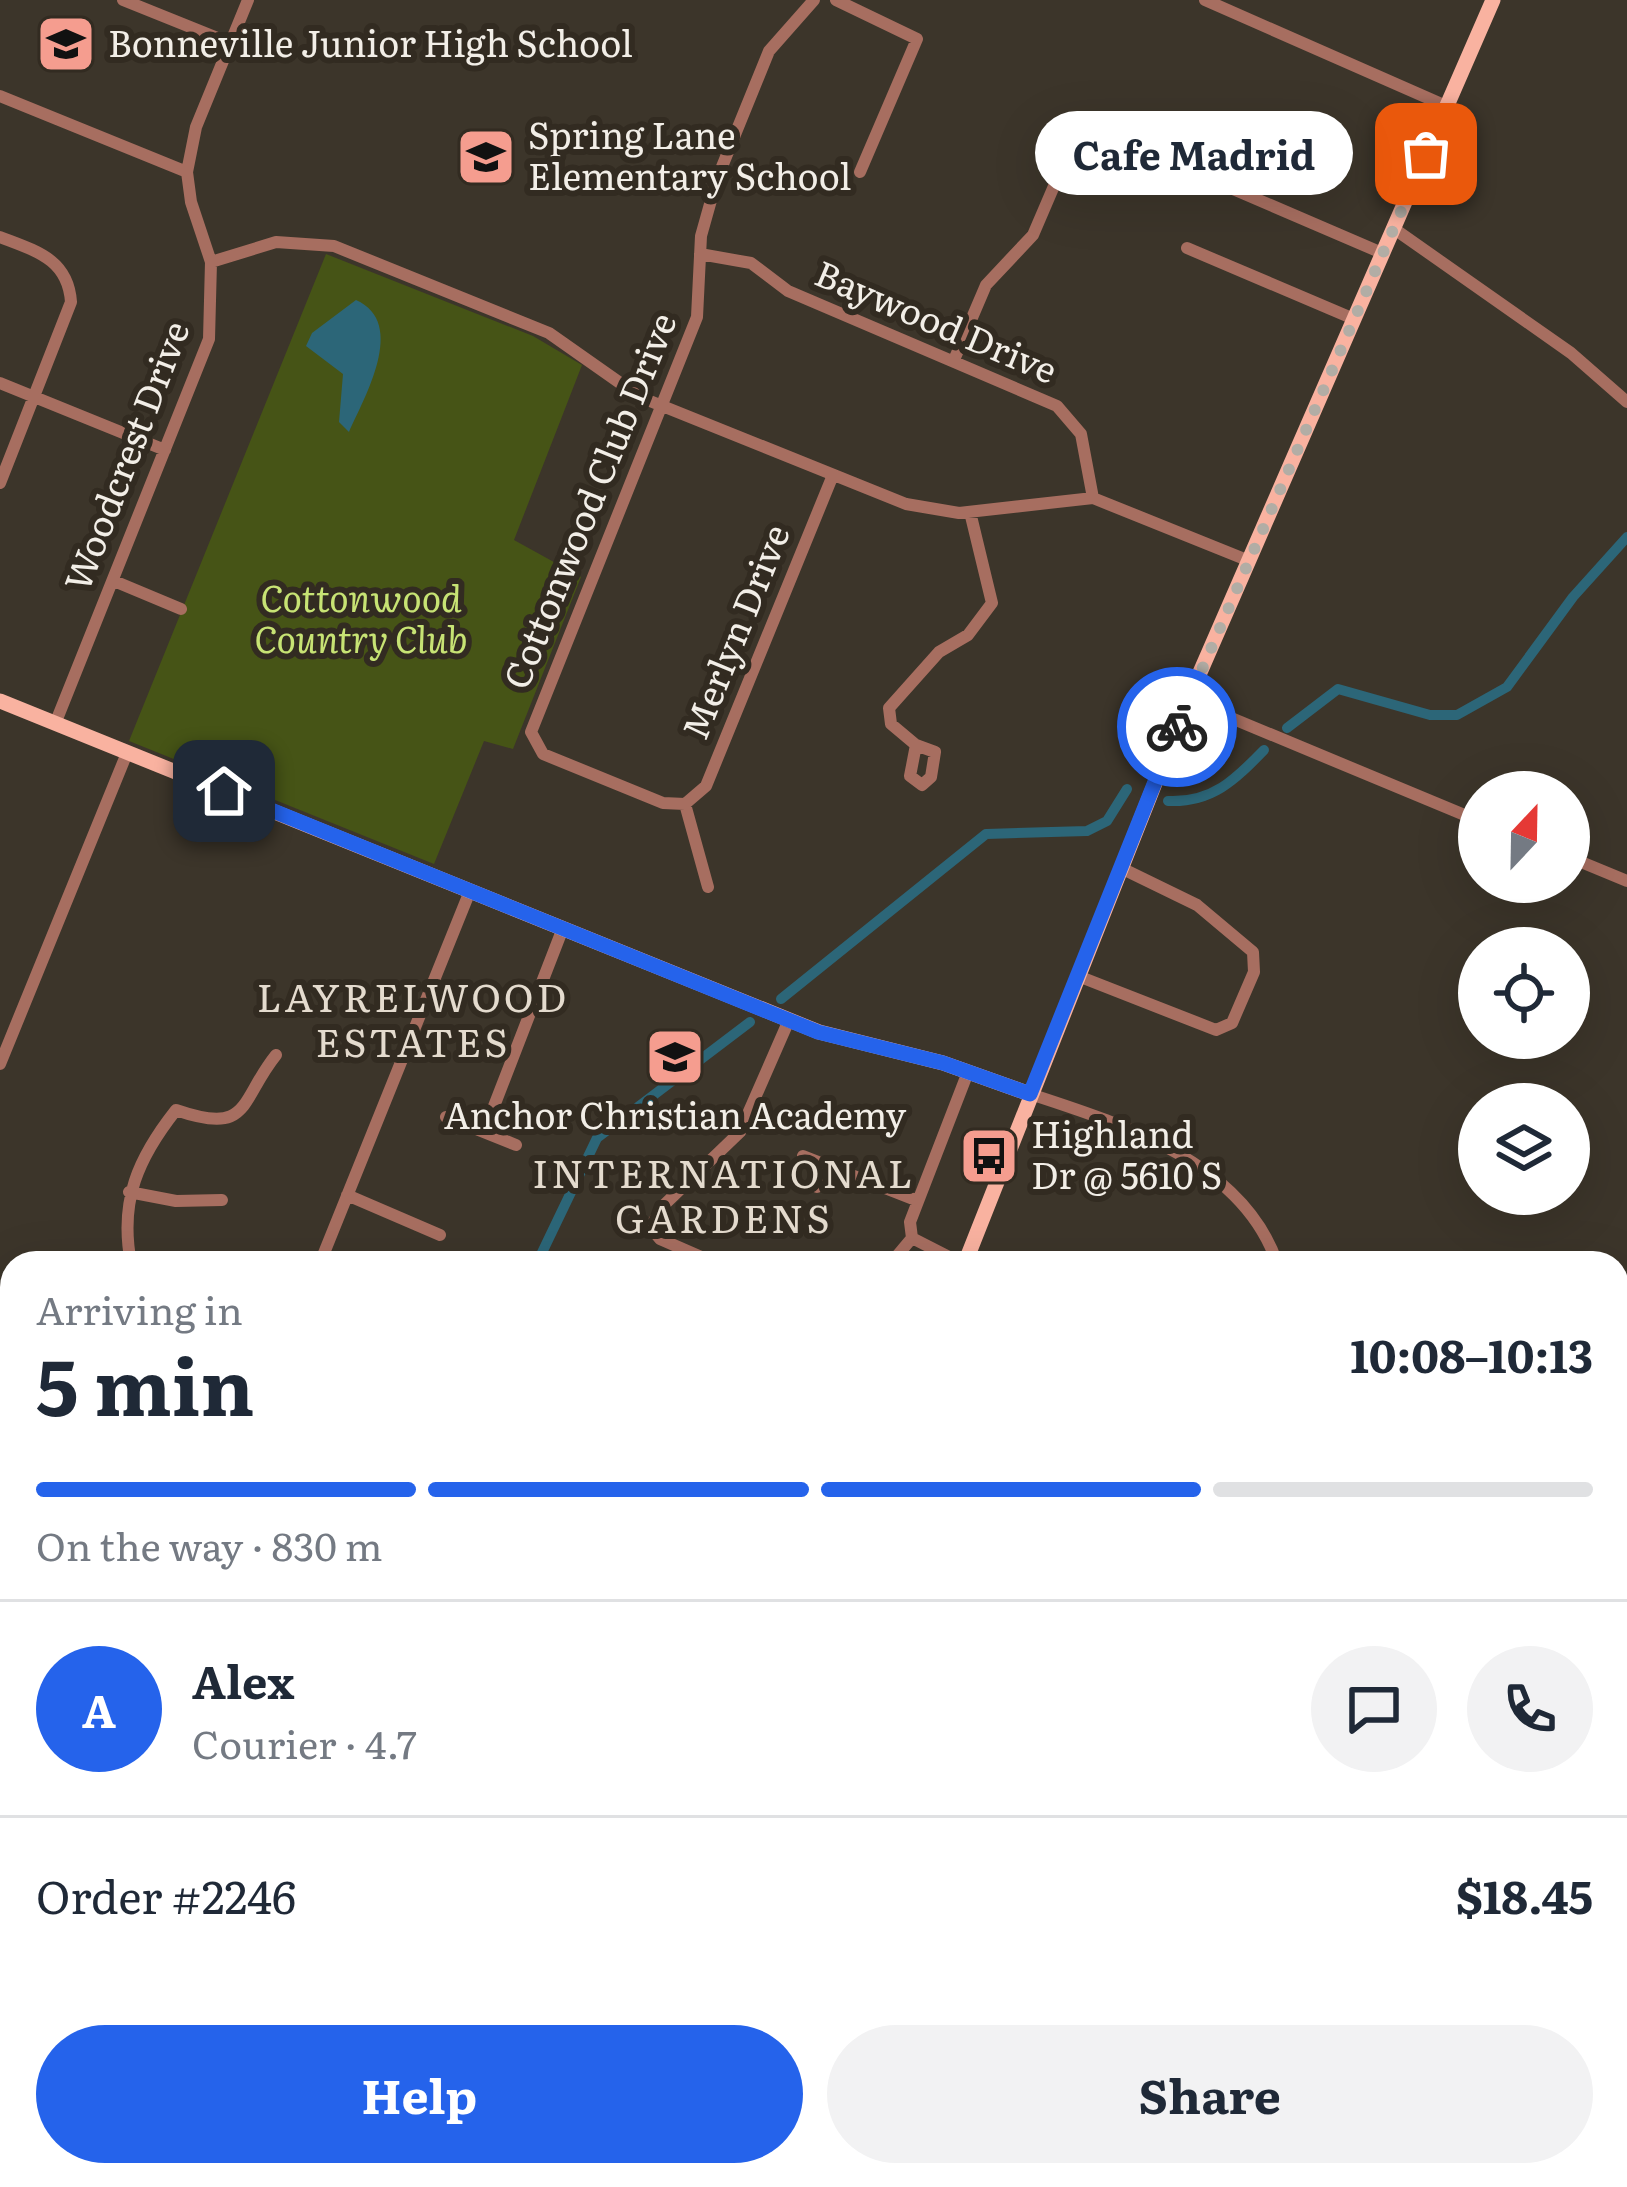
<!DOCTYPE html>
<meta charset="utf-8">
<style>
body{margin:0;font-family:Literata,serif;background:#f2f2f3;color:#1f2937;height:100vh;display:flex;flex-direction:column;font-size:45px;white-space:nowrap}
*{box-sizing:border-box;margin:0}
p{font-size:39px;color:#747a83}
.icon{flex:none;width:66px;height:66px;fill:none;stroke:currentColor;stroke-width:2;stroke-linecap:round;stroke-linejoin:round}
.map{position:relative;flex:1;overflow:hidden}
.drawer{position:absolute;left:0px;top:1251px;width:1629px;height:936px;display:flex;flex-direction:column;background:#fff;border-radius:36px 36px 0 0;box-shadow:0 12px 48px #0002}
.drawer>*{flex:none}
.needle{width:78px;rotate:22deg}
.controls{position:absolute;left:1458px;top:771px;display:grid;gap:24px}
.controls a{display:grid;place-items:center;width:132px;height:132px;border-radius:50%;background:#fff;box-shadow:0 12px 48px #0002;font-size:60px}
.pin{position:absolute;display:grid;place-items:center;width:102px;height:102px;color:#fff;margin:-51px;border-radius:24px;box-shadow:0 6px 18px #0006}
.courier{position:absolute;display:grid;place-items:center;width:120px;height:120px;margin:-60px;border:9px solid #2563eb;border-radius:50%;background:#fff;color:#222;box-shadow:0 3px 15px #0007}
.bubble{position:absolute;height:84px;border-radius:42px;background:#fff;box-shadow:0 12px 48px #0002;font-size:39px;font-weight:700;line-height:84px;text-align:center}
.overview em{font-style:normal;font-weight:700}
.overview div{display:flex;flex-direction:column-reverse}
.overview{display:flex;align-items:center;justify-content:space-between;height:204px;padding:0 36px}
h1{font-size:78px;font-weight:700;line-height:90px}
.bar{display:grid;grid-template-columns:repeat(4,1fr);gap:18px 12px;align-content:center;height:144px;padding:0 36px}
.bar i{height:15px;border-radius:9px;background:#e0e1e3}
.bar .on{background:#2563eb}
.bar p{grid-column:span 4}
.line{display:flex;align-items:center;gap:30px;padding:0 36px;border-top:3px solid #e0e1e3}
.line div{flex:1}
.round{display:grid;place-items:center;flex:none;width:126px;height:126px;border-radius:63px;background:#f2f2f3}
.button{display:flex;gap:24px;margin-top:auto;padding:24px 36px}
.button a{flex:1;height:138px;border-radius:72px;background:#2563eb;color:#fff;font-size:48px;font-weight:700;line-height:138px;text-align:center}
.button a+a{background:#f2f2f3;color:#1f2937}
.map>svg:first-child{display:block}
.green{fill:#465416}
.water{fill:#2c6678}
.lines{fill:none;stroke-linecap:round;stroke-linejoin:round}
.canal{stroke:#2c6678;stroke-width:10}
.minor{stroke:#a76e60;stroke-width:12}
.major{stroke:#f9b2a0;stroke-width:15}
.done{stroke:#b2ada5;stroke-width:12;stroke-dasharray:0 21.6}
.route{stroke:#2563eb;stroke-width:15}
.labels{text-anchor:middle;stroke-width:12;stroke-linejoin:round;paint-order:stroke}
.poi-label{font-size:36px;fill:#f2eee7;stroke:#322b21;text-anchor:start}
.street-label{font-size:36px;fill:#f2eee7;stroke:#322b21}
.park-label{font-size:36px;font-style:italic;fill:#c7e374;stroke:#322b21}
.neighbourhood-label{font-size:39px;letter-spacing:3px;fill:#e4dbce;stroke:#322b21}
</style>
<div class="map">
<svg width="1627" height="2187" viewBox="0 0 1627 2187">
<rect width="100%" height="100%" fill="#3c352a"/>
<!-- green -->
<path class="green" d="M 326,254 L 533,336 L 582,365 L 514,540 L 581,577 L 513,749 L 484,741 L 434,864 L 129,741 Z"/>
<!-- water -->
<path class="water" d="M 356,300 C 408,323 364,398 349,432 L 339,422 L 343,374 L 306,346 L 312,333 Z"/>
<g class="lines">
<!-- canal -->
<path class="canal" d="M 1287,728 L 1338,689 L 1430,715 L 1457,715 L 1507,687 L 1573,597 L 1627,537
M 1168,801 C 1212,803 1235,780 1264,750
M 781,999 L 986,834 L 1087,831 L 1107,821 L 1127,789
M 537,1263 L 597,1138 L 750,1022
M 0,1487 L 12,1478"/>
<!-- minor -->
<path class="minor" d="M 123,0 L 230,43
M 836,0 L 917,39 L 860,172
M 1205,0 L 1446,106
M 0,96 L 187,172
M 1219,183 L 1382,253
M 1393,228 L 1571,353 L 1627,402
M 0,237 C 36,251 68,259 71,302 L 0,483
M 1187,248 L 1354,319
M 700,254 L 751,263 L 788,291 L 1057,406 L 1081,434 L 1093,498
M 211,262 L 276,242 L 334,246 L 549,333 L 640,397 L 906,504 L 959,513 L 1093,498 L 1247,560
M 954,360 L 986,285 L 1033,235 L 1054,186
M 0,383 L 165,450
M 114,581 L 181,609
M 1188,700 L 1479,821
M 55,724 L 209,339 L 211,262 L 191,202 L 187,172 L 196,127 L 248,0
M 916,745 L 910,776 L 922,785 L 931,777 L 935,752 L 916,745 L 891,724 L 889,708 L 939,652 L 968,635 L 992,603 L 970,512
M 685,804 L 663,803 L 543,754 L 531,732 L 697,317 L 701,236 L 717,179 L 769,51 L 814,0
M 685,804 L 706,786 L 833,475
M 685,804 L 708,887
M 1569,857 L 1627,881
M 1078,976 L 1216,1030 L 1232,1023 L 1254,972 L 1253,952 L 1197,905 L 1121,868
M 0,1064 L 127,753
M 1030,1094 C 1122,1124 1243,1162 1277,1263
M 446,1117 L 516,1145
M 484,1132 L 563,928
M 803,1156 L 918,1201
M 817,1187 L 826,1165
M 129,1192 L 176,1201 L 222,1200
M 347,1195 L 440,1235
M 912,1238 L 910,1222 L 968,1072
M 912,1238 L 961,1263
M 131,1263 C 119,1201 138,1158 176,1110 C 251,1136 239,1101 276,1055
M 320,1263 L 470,891
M 715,1263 L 660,1239 L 650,1227 L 665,1204 L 740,1132 L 789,1020
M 891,1263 L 912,1238
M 0,1371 L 12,1361
M 1617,1635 L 1627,1639
M 0,1772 L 12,1762
M 292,2175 L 301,2187
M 998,2175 L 1013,2187
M 360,2187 L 366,2177
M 904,2187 L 910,2175
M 1495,2187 L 1507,2175"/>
<!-- major -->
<path class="major" d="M 0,701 L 819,1032 L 943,1063 L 1030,1094
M 965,1263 L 1188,700 L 1493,0
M 0,1863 L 12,1881
M 0,1916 L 12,1934
M 171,2175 L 179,2187
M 206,2175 L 214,2187
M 583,2187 L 588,2175"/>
</g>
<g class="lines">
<!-- done -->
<path class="done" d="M 1177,727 L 1426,154"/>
<!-- route -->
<path class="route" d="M 224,791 L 818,1032 L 943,1063 L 1030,1094 L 1177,727"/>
</g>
<!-- icons -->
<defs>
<symbol id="school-square" viewBox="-11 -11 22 22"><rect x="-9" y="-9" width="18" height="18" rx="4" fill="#f59d8f" stroke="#322b21"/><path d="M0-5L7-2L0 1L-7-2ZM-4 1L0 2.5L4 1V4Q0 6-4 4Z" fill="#111"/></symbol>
<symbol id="bus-square" viewBox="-11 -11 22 22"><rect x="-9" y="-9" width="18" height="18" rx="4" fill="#f59d8f" stroke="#322b21"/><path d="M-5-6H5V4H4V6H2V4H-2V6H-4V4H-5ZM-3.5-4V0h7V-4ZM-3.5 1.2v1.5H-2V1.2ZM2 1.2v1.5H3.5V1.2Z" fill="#111"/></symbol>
</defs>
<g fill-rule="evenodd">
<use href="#school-square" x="33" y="11" width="66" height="66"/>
<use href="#school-square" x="453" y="124" width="66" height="66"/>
<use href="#school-square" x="642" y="1024" width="66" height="66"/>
<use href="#bus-square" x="956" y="1123" width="66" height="66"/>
</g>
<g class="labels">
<!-- poi labels -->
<g class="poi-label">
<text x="108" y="57">Bonneville Junior High School</text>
<text x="528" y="149">Spring Lane<tspan x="528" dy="41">Elementary School</tspan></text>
<text x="675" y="1129" text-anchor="middle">Anchor Christian Academy</text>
<text x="1031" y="1148">Highland<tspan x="1031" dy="41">Dr @ 5610 S</tspan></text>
</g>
<!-- street labels -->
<g class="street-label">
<text transform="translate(936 322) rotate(23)" y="13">Baywood Drive</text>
<text transform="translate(127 456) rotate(-69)" y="13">Woodcrest Drive</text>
<text transform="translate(590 501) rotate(-68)" y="13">Cottonwood Club Drive</text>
<text transform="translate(736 632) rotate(-68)" y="13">Merlyn Drive</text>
</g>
<!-- park labels -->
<g class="park-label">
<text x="361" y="612">Cottonwood<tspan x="361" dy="41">Country Club</tspan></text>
</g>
<!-- neighbourhood labels -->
<g class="neighbourhood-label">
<text x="413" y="1012">LAYRELWOOD<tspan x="413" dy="45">ESTATES</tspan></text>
<text x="724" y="1188">INTERNATIONAL<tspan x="724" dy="45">GARDENS</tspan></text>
</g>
</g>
</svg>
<div class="controls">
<a><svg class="needle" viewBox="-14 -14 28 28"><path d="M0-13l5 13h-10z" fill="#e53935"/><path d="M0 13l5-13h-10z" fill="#747a83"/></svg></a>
<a><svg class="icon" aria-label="locate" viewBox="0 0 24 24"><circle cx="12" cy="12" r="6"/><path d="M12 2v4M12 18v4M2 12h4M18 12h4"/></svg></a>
<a><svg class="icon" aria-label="layers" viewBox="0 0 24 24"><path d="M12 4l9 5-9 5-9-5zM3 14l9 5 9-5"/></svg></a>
</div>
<div class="pin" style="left:1426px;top:154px;background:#ea580c"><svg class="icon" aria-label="bag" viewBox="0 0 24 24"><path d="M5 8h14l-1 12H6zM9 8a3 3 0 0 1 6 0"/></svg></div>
<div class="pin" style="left:224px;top:791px;background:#1f2937"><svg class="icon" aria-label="home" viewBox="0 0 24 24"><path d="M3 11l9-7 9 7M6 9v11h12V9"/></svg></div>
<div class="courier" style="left:1177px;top:727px"><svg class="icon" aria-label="bike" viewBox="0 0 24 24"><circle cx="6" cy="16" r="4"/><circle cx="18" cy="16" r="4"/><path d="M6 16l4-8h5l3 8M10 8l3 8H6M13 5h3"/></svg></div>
<div class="bubble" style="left:1035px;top:111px;width:318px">Cafe Madrid</div>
<section class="drawer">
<div class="overview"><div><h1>5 min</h1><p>Arriving in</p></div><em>10:08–10:13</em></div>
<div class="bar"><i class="on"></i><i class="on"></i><i class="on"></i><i></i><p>On the way · 830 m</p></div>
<div class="line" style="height:216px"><b class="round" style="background:#2563eb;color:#fff">A</b><div><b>Alex</b><p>Courier · 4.7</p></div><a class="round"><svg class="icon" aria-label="chat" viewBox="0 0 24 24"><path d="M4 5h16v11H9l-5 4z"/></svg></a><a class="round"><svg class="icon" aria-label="phone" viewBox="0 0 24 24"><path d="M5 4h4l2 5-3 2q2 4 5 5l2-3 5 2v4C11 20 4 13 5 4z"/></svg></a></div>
<div class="line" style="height:156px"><div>Order #2246</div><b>$18.45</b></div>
<div class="button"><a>Help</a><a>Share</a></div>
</section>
</div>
